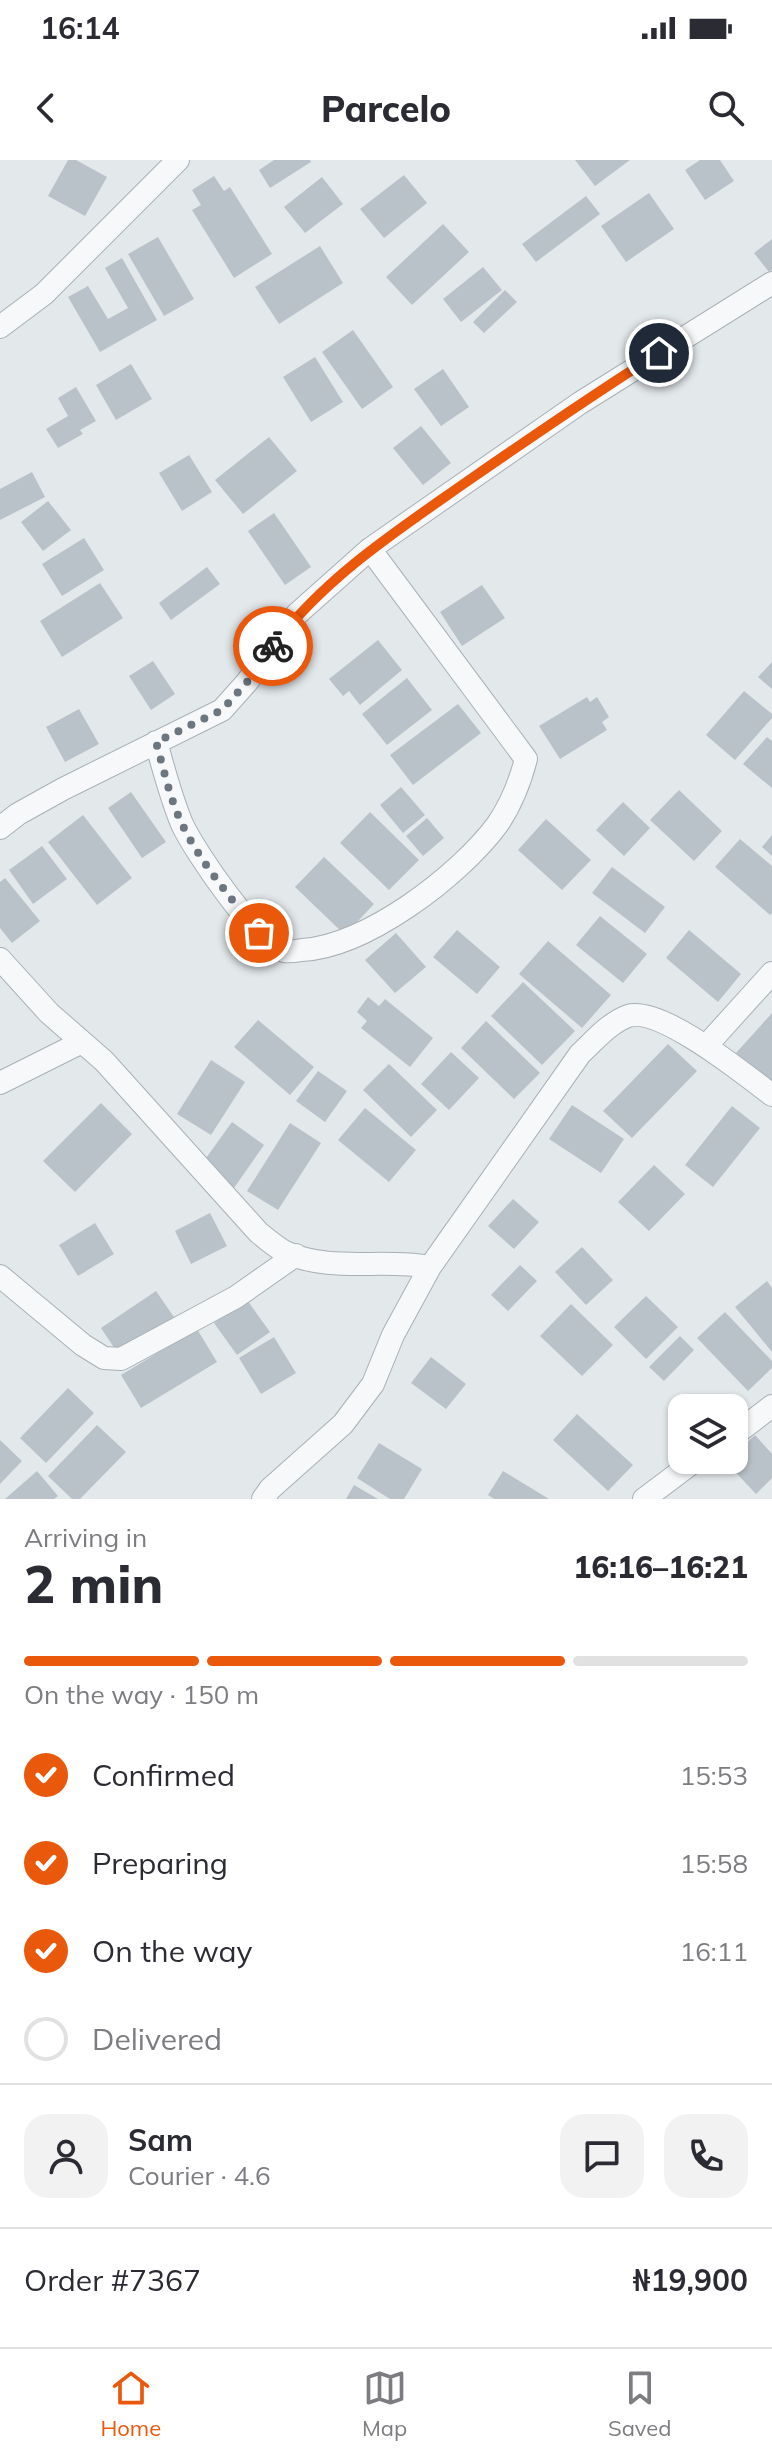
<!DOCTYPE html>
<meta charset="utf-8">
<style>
body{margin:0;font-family:Mulish,sans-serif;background:#f2f2f3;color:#2b2b33;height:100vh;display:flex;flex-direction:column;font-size:30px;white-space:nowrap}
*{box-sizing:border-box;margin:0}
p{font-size:26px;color:#7c7c81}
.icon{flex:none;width:44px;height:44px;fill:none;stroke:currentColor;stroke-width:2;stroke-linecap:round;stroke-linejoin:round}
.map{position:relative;height:1339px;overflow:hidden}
.details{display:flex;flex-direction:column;background:#fff;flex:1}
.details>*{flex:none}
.tools{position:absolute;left:668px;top:1234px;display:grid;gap:16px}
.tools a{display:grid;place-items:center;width:80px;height:80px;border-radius:16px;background:#fff;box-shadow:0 2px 6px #0004;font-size:40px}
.pin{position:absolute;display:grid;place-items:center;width:68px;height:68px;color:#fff;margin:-34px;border:4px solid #fff;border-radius:50%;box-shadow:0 2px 8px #0007}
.courier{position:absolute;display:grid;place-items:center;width:80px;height:80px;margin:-40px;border:6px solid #ea580c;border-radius:50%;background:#fff;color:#222;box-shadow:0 2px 10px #0007}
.summary em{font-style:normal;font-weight:800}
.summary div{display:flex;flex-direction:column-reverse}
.summary{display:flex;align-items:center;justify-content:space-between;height:136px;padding:0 24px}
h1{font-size:52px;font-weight:800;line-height:60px}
.bar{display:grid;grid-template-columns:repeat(4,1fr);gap:12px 8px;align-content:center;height:96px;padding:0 24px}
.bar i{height:10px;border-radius:6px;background:#e1e1e2}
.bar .current{background:#ea580c}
.bar p{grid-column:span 4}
.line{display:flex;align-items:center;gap:20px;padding:0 24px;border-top:2px solid #e1e1e2}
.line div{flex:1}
.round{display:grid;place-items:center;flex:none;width:84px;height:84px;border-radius:24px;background:#f2f2f3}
ol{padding:0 24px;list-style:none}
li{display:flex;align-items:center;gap:24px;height:88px}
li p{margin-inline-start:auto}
li .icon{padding:8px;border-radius:50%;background:#ea580c;color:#fff;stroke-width:4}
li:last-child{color:#7c7c81}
li i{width:44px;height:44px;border:4px solid #e1e1e2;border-radius:50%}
.status{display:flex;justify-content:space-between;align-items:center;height:56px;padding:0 40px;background:#fff;direction:ltr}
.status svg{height:22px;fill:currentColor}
header{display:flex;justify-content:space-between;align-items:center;height:104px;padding:0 24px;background:#fff;font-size:36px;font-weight:800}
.tab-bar{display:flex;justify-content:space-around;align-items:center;height:112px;border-top:2px solid #e1e1e2;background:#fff;font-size:22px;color:#7c7c81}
.tab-bar a{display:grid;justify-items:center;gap:4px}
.tab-bar .current{color:#ea580c}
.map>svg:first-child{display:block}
.building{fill:#bac2c9}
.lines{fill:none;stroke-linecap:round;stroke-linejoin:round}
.street-casing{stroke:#a8b0b6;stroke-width:24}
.street{stroke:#f6f8f9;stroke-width:22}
.done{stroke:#6b767e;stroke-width:8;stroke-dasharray:0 14.4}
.route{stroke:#ea580c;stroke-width:10}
</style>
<div class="status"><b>16:14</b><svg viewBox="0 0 49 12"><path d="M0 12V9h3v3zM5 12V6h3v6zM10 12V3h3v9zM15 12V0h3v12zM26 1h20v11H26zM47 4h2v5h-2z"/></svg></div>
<header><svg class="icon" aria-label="back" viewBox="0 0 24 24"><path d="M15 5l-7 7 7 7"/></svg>Parcelo<svg class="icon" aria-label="search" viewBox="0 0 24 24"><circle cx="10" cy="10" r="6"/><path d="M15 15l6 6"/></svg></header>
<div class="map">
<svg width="772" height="1339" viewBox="0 0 772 1339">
<rect width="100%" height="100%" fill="#e3e8eb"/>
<!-- building -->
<path class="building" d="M 68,0 L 76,0 L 107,17 L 85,56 L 48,36 Z
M 274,0 L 310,0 L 311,2 L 270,28 L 259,10 Z
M 575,0 L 630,0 L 595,26 Z
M 700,0 L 720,0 L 734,21 L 705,40 L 685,10 Z
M 404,15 L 427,43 L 384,78 L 360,49 Z
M 214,16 L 224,31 L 230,27 L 272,94 L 234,118 L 192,50 L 201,45 L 192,30 Z
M 322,17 L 343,44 L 305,73 L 284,47 Z
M 649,33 L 674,69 L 626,102 L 601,66 Z
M 586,36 L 600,54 L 536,102 L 522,84 Z
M 443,64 L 469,92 L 412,145 L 386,117 Z
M 158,77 L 194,139 L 164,156 L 128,94 Z
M 772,79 L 772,110 L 769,112 L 754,93 Z
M 320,86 L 343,123 L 279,164 L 255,127 Z
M 122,98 L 157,160 L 100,192 L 68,137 L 88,126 L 108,159 L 128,148 L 105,108 Z
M 483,107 L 502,130 L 461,162 L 443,139 Z
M 505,130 L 517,142 L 484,173 L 473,162 Z
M 353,170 L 393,227 L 362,249 L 322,192 Z
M 315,197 L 343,242 L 311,262 L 283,217 Z
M 131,204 L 152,239 L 116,260 L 96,225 Z
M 443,209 L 469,247 L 441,266 L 414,229 Z
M 76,227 L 96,261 L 80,270 L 83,274 L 58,288 L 46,269 L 68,256 L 58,238 Z
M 421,266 L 451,303 L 423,325 L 393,288 Z
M 269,277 L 297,311 L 243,354 L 215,320 Z
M 189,295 L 212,332 L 182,351 L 159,313 Z
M 32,312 L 45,337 L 0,360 L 0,329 Z
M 48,341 L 71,370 L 43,391 L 21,362 Z
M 274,353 L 311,407 L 285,425 L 248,371 Z
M 84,378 L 104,410 L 62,436 L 42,404 Z
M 207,407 L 220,424 L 171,460 L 159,443 Z
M 100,423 L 123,458 L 62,497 L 40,461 Z
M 482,425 L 505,458 L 462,486 L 440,452 Z
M 378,480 L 402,510 L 360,545 L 349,531 L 343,536 L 329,519 Z
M 153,501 L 175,534 L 151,550 L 129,516 Z
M 772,502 L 772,529 L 758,517 Z
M 407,518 L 432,550 L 387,585 L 362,554 Z
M 744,531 L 772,554 L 772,558 L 735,600 L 706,575 Z
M 587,537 L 590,542 L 597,537 L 609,557 L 602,562 L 607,570 L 560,599 L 539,566 Z
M 458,544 L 481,573 L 413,625 L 390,595 Z
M 79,549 L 99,584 L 65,602 L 46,567 Z
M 767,577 L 772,581 L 772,628 L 743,604 Z
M 401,627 L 425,655 L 403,673 L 380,645 Z
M 679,630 L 722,671 L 694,701 L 650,660 Z
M 131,632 L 166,682 L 142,698 L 108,648 Z
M 623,642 L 650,668 L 624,696 L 596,670 Z
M 370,652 L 419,700 L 389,730 L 340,683 Z
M 83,655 L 132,718 L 97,745 L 48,682 Z
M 427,658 L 444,678 L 423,696 L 406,676 Z
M 546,659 L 591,700 L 562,730 L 518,690 Z
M 772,675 L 772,696 L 762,687 Z
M 740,679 L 772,706 L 772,753 L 770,755 L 715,707 Z
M 42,686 L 67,719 L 33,744 L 9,710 Z
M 324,697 L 374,744 L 345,775 L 295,727 Z
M 612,707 L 665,747 L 645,773 L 592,733 Z
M 5,718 L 40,761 L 12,783 L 0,768 L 0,722 Z
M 600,756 L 647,794 L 623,823 L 576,785 Z
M 457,770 L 500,807 L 477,834 L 433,797 Z
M 689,770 L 741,814 L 718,842 L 666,798 Z
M 396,773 L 426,807 L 395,833 L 365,800 Z
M 548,781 L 611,835 L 582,868 L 519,814 Z
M 523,822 L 575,871 L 542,905 L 491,856 Z
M 368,837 L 379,846 L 385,839 L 433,878 L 410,907 L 361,868 L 367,861 L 357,852 Z
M 772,853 L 772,925 L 736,893 Z
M 258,860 L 314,907 L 290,935 L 234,887 Z
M 486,861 L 540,913 L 514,939 L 461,888 Z
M 668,884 L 697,911 L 632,978 L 603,951 Z
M 451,892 L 479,918 L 449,950 L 421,924 Z
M 211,900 L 245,922 L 211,975 L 177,954 Z
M 389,904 L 437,950 L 411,977 L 363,930 Z
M 318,911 L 347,931 L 325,962 L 296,941 Z
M 101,943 L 132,974 L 75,1032 L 43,1001 Z
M 572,945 L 624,979 L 601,1013 L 549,979 Z
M 732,946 L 760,968 L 713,1027 L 685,1005 Z
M 365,948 L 416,990 L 389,1022 L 338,980 Z
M 232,962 L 264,985 L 234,1028 L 201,1005 Z
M 290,963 L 321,983 L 278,1050 L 247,1031 Z
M 654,1005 L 685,1034 L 649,1071 L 618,1042 Z
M 513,1039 L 539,1062 L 514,1089 L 488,1066 Z
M 210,1053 L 227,1086 L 191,1104 L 175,1071 Z
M 95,1063 L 114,1094 L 78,1116 L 59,1085 Z
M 582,1087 L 613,1120 L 586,1145 L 555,1112 Z
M 520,1105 L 537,1121 L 508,1151 L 491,1135 Z
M 767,1121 L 772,1128 L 772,1192 L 735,1147 Z
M 156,1131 L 176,1160 L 121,1198 L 101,1168 Z
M 646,1136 L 678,1167 L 646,1199 L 614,1167 Z
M 247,1140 L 270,1172 L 237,1195 L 214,1163 Z
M 571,1144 L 613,1185 L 582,1216 L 540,1176 Z
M 725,1152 L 772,1201 L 772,1208 L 748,1231 L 697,1178 Z
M 197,1169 L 217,1202 L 141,1248 L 121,1215 Z
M 680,1176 L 694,1190 L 664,1221 L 649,1207 Z
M 274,1177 L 296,1213 L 261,1234 L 239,1198 Z
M 431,1197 L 466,1224 L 446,1249 L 411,1223 Z
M 68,1228 L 94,1253 L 46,1303 L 20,1278 Z
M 577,1254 L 633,1305 L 608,1331 L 553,1280 Z
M 97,1265 L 126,1292 L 80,1339 L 72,1339 L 48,1316 Z
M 755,1275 L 772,1294 L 772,1318 L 756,1334 L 726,1302 L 734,1300 L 734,1295 Z
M 0,1280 L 22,1301 L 0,1324 Z
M 379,1283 L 422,1309 L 404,1339 L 390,1339 L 357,1318 Z
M 37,1311 L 58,1336 L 54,1339 L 5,1339 Z
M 503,1311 L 549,1339 L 494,1339 L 488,1335 Z
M 354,1325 L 378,1339 L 346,1339 Z"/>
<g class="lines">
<defs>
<path id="street" d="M 0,167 L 44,134 L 178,0
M 156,582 C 164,610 171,638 182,664 C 195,692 255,780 284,791 C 289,792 296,791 302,790 C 366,787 459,716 497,665 C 511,645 520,622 526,599 L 370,389
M 0,668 L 18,654 L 63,629 L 222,550 L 247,522 L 297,454 L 370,389 L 580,243 L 772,123
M 0,799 L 49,853 L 104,901 L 259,1073 C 267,1079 276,1087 285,1092 C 331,1113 382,1098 430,1107 L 580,894 C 594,881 609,863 628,856 C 661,846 744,914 772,935
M 706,886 L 772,813
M 0,923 L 82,882
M 0,1116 L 83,1185 L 104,1198 L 121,1199 L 236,1137 L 296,1095
M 734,1275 L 772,1246
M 263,1339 L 270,1329 L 343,1264 L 373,1224 L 393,1175 L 430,1107
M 644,1339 L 696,1300"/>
</defs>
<!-- street casing -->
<use href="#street" class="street-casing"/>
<!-- street -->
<use href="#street" class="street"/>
</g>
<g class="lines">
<!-- done -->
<path class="done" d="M 259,773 C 233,741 201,703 183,666 C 170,640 164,610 156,582 L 222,550 L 247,522 L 273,486"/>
<!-- route -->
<path class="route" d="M 273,486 C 325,418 392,374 462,325 C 527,280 592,235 659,193"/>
</g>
</svg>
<div class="tools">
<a><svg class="icon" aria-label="layers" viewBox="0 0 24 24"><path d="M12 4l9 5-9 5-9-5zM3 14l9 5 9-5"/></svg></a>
</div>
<div class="pin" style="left:259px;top:773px;background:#ea580c"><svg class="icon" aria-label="bag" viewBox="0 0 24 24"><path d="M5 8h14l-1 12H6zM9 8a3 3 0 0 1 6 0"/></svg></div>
<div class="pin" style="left:659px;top:193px;background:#1f2937"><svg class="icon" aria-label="home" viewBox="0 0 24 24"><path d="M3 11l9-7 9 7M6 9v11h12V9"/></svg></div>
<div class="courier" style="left:273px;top:486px"><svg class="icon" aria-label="bike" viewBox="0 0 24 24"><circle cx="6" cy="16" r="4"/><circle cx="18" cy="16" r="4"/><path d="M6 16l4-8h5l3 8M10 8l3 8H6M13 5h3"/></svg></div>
</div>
<section class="details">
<div class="summary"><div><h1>2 min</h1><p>Arriving in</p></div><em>16:16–16:21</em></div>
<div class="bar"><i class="current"></i><i class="current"></i><i class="current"></i><i></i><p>On the way · 150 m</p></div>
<ol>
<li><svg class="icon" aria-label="check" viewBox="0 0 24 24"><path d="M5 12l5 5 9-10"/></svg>Confirmed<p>15:53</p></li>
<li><svg class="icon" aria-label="check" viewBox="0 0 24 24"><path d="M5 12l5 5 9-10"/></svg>Preparing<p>15:58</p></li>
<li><svg class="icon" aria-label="check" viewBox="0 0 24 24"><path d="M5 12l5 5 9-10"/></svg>On the way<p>16:11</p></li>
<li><i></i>Delivered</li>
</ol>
<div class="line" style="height:144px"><a class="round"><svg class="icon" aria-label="person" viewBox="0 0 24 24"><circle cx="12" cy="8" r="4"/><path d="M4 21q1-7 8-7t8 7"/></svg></a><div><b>Sam</b><p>Courier · 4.6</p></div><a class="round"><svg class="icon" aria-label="chat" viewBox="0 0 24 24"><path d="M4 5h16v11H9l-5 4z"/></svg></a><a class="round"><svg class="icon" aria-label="phone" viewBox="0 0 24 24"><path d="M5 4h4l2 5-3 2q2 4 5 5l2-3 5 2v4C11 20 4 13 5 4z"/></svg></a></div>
<div class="line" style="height:104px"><div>Order #7367</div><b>₦19,900</b></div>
</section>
<nav class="tab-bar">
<a class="current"><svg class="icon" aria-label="home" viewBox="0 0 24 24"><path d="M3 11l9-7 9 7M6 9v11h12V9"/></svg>Home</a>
<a><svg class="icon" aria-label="map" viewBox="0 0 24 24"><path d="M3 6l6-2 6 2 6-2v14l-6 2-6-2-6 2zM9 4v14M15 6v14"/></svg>Map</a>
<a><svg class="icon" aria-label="saved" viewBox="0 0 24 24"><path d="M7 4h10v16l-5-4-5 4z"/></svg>Saved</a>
</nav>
